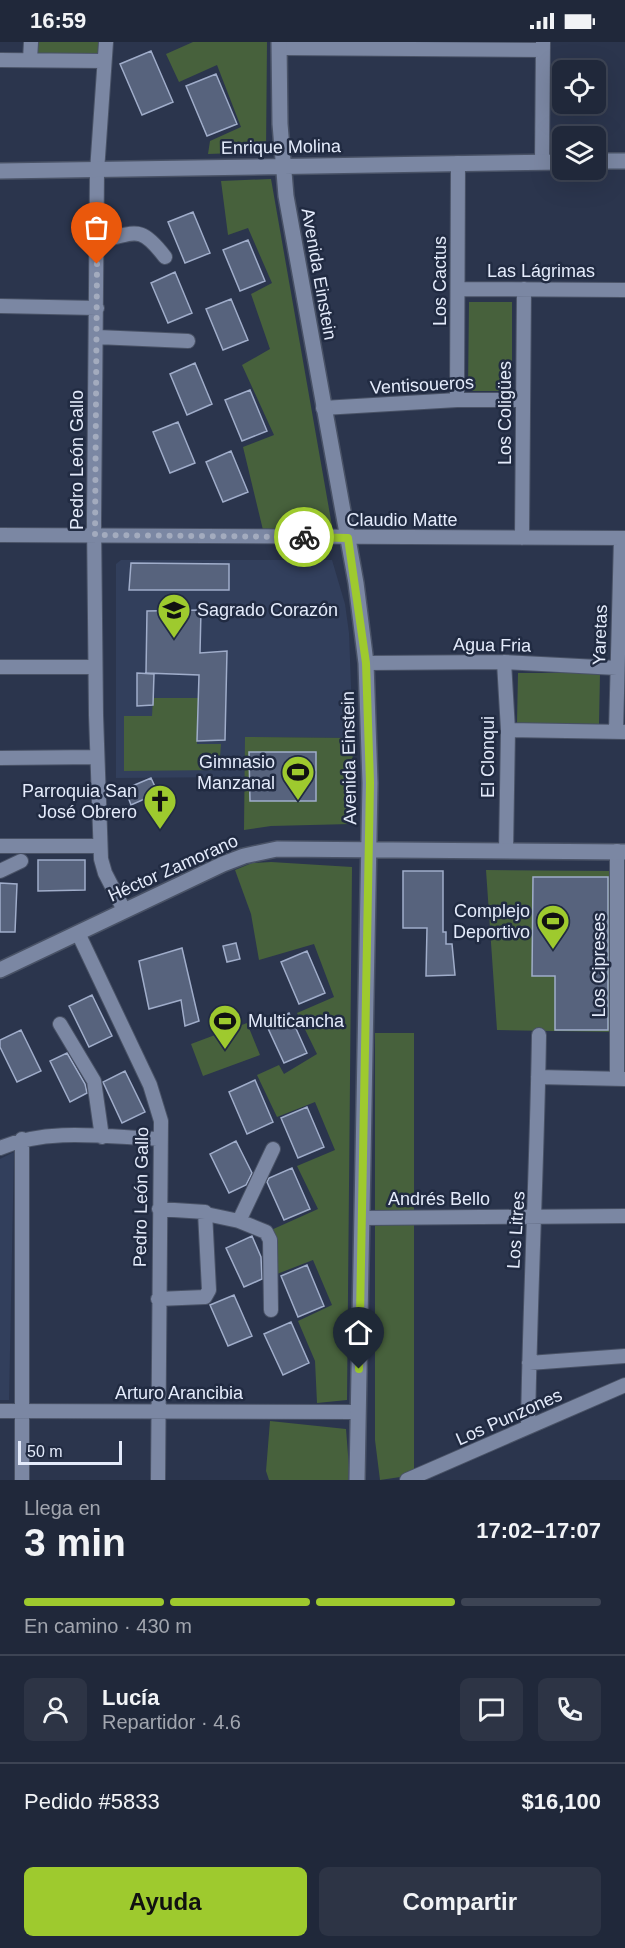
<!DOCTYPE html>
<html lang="es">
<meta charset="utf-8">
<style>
body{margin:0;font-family:Helvetica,sans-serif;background:#2d3445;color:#f1f3f6;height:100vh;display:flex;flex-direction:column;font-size:22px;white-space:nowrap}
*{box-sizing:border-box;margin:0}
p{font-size:20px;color:#a2a6af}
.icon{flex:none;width:33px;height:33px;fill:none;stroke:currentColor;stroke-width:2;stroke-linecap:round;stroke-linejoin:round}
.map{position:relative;height:1438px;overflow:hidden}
.side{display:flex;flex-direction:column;background:#20283a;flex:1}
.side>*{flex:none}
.controls{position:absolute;left:552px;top:18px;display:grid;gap:12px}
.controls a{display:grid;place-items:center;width:54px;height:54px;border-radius:9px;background:#20283a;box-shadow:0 6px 24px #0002,0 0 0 2px #3d4454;font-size:30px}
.scale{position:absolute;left:18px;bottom:15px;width:104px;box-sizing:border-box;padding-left:6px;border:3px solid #e4ebfb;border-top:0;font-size:16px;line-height:21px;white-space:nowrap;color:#e4ebfb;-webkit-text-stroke:4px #212b42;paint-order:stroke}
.pin{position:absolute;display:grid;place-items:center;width:51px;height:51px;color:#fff;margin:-62px -26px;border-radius:50% 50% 50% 0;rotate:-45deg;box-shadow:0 0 6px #0007}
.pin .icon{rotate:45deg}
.courier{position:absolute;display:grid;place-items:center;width:60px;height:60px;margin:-30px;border:4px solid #9eca2e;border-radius:50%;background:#fff;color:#222;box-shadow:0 2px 8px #0007}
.summary em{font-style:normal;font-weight:700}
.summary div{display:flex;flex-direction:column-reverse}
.summary{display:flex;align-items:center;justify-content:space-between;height:102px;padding:0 24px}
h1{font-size:39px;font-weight:700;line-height:45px}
.bar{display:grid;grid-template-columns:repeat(4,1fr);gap:9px 6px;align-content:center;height:72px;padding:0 24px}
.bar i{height:8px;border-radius:4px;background:#3d4454}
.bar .current{background:#9eca2e}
.bar p{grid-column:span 4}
.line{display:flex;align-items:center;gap:15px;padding:0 24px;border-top:2px solid #3d4454}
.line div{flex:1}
.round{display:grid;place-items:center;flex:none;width:63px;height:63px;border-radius:9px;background:#2d3445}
.primary-button{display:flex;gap:12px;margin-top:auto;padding:12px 24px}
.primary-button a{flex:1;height:69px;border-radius:9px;background:#9eca2e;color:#111;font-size:24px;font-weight:700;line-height:69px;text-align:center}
.primary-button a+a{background:#2d3445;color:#f1f3f6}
.status{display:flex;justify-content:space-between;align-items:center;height:42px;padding:0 30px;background:#20283a;direction:ltr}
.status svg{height:16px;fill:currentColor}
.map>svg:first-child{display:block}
.built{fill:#323f5c}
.green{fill:#47613c}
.building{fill:#57637d;stroke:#a0adca;stroke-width:1.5}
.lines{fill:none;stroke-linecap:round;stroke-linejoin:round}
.street-casing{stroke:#495266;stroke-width:16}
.secondary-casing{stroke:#495266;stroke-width:18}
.street{stroke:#7b87a3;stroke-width:14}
.secondary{stroke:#7b87a3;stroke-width:15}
.done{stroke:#a3abbe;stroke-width:6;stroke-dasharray:0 10.8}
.route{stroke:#9eca2e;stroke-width:8}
.labels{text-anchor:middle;stroke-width:5;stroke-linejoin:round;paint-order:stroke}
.street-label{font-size:18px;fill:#e4ebfb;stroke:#212b42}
.poi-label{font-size:18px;fill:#e4ebfb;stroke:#212b42;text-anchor:end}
</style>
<div class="status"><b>16:59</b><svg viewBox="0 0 49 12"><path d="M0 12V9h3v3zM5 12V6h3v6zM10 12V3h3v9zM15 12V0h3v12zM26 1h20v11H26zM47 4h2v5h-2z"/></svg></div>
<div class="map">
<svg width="625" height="1438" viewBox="0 0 625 1438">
<rect width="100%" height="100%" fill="#2b354d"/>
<!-- built -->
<path class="built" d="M 121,518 L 332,518 L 345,562 L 349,591 L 353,696 L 245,695 L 245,735 L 116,736 L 116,522 Z
M 14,1110 L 9,1358 L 0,1358 L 0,1117 Z"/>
<!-- green -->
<path class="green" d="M 36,0 L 100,0 L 98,15 L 35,15 Z
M 193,0 L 267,0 L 266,110 L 208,112 L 210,99 L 241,85 L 217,23 L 179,40 L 166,12 Z
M 271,137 L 332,484 L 263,488 L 243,405 L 274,393 L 242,323 L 270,307 L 251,252 L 272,241 L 248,186 L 228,193 L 221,139 Z
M 469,260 L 512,260 L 512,349 L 468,349 Z
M 518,631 L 600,631 L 599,682 L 517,681 Z
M 153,656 L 199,656 L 197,702 L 221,702 L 219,728 L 124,729 L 124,674 L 152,674 Z
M 245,695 L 353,696 L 351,782 L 271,784 L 244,788 Z
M 271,820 L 352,825 L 347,1358 L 317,1361 L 315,1319 L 298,1279 L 332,1263 L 313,1218 L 277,1232 L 260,1193 L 318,1167 L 297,1124 L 335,1108 L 315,1060 L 277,1075 L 257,1033 L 279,1023 L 284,1032 L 317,1012 L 297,971 L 334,955 L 314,902 L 259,918 L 251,872 L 235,828 L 252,821 Z
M 486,828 L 614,829 L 614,990 L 497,988 Z
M 247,981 L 260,1013 L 203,1034 L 191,1002 Z
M 375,991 L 414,991 L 414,1433 L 380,1438 L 375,1398 Z
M 270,1379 L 346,1387 L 350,1438 L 269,1438 L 266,1429 Z"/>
<!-- building -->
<path class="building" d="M 151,9 L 173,60 L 142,73 L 120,22 Z
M 216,32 L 237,82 L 207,94 L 186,44 Z
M 193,170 L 210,211 L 185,221 L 168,180 Z
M 248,198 L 265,239 L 240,249 L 223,208 Z
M 175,230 L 192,271 L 168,281 L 151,241 Z
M 231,257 L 248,298 L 223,308 L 206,267 Z
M 195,321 L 212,362 L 187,373 L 170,332 Z
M 250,348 L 267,389 L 242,399 L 225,358 Z
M 178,380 L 195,421 L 170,431 L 153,390 Z
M 231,409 L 248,450 L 223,460 L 206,420 Z
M 131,521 L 229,522 L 229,548 L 129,548 Z
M 201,568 L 200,611 L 227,609 L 225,698 L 197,699 L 199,633 L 146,631 L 147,569 Z
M 137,631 L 154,632 L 153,663 L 137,664 Z
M 249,710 L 316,710 L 316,759 L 250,759 Z
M 151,736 L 158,751 L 131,763 L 125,747 Z
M 38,818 L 85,818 L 85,848 L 38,849 Z
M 403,829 L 443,829 L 443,890 L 446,890 L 446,902 L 452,902 L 455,933 L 426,934 L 427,886 L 403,886 Z
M 533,835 L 608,835 L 608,988 L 555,988 L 555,934 L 532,934 Z
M 0,841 L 17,842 L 15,890 L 0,890 Z
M 236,901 L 240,917 L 227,920 L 223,904 Z
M 182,906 L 199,979 L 185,984 L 181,958 L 149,967 L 139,919 Z
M 307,909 L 325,951 L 299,962 L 281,920 Z
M 92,953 L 112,994 L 89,1005 L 69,964 Z
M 289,971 L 307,1011 L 284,1021 L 266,982 Z
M 21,988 L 41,1029 L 17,1040 L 0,1005 L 0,998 Z
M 67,1011 L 85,1042 L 87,1051 L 70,1060 L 50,1019 Z
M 125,1029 L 145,1070 L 122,1081 L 103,1040 Z
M 255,1038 L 273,1080 L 247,1092 L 229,1050 Z
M 307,1065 L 324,1105 L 298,1116 L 281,1076 Z
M 236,1099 L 252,1131 L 246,1143 L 229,1151 L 210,1112 Z
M 292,1126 L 310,1167 L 284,1178 L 267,1140 L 269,1136 Z
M 252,1194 L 261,1215 L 262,1237 L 244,1245 L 226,1206 Z
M 307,1223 L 324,1264 L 298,1275 L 281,1234 Z
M 234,1253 L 252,1294 L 228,1304 L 210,1263 Z
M 291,1280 L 309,1321 L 283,1333 L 264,1292 Z"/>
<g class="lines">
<defs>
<path id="street" d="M 106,0 L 97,129 L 94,480 L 96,673 L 101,817 L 105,831 L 124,868
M 279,6 L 543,8
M 0,18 L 104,19
M 30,18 L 31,0
M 542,120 L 543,0
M 97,199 C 136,192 139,181 165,215
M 458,247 L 625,248
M 0,264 L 97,266
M 97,295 L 188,299
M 457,358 L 458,121
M 323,366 L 457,358 L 523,358
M 0,493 L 625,496
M 522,496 L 524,247
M 504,620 L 508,688 L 506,809
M 366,621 L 504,620 L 617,626
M 0,625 L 95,625
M 508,688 L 625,690
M 616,690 L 621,496
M 0,716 L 97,715
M 0,804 L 100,804
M 617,809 L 617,1037
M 0,829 L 21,819
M 78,891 L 150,1043 L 161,1079 L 158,1438
M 60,982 L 94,1039 L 102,1095
M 538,1035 L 625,1037
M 22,1097 L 22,1438
M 0,1106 C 50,1085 107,1095 160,1097
M 206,1172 L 239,1179 L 266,1190 L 270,1198 L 271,1268
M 362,1176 L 625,1174
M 239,1179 L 273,1107
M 158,1257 L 205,1255 L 209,1248 L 205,1170 L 159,1167
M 529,1321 L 625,1314
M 0,1369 L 358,1370
M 528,1385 C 530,1254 537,1124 539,993
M 407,1438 L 625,1343"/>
<path id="secondary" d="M 279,0 L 280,82 L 286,154 L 356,541 L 366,621 L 370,741 L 357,1438
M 596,119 L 625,119
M 0,129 L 562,120
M 0,928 L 223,822 L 244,814 L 277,807 L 625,810"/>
</defs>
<!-- street casing -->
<use href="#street" class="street-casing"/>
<!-- secondary casing -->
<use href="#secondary" class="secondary-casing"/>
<!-- street -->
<use href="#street" class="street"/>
<!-- secondary -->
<use href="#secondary" class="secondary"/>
</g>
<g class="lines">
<!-- done -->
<path class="done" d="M 97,222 L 95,493 L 304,495"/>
<!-- route -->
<path class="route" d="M 304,495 L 348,496 L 366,621 L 370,741 L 359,1327"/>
</g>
<!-- icons -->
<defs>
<symbol id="school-pin" viewBox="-11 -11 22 30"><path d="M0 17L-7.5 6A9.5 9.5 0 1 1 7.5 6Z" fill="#9eca2e" stroke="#212b42"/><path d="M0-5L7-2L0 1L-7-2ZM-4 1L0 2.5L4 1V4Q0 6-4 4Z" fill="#111"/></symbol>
<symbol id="stadium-pin" viewBox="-11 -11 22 30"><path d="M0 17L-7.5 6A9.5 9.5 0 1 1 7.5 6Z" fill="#9eca2e" stroke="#212b42"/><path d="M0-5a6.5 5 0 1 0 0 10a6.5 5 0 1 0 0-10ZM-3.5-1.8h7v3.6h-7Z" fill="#111"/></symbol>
<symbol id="church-pin" viewBox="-11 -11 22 30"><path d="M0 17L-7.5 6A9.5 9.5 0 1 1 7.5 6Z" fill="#9eca2e" stroke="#212b42"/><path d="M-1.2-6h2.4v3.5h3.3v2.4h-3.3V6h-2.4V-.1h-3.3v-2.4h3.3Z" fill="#111"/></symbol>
</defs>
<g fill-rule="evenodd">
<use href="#school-pin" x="155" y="549" width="38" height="52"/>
<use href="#stadium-pin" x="279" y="711" width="38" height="52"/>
<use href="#church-pin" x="141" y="740" width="38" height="52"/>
<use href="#stadium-pin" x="534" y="860" width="38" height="52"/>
<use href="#stadium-pin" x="206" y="960" width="38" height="52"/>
</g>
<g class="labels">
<!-- street labels -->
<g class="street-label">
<text transform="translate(281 105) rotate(-1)" y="6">Enrique Molina</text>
<text x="541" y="235">Las Lágrimas</text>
<text transform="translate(319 232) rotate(80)" y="6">Avenida Einstein</text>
<text transform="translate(440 239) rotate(-90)" y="6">Los Cactus</text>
<text transform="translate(422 343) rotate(-3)" y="6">Ventisoueros</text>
<text transform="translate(505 371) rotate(-90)" y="6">Los Coligües</text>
<text transform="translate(77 418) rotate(-90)" y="6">Pedro León Gallo</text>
<text x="402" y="484">Claudio Matte</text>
<text transform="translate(600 593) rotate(-88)" y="6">Yaretas</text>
<text transform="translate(492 603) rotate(1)" y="6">Agua Fria</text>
<text transform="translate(488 715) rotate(-90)" y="6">El Clonqui</text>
<text transform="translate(349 716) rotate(-91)" y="6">Avenida Einstein</text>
<text transform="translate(173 826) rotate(-24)" y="6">Héctor Zamorano</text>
<text transform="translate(599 923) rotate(-90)" y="6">Los Cipreses</text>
<text transform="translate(141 1155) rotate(-89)" y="6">Pedro León Gallo</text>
<text x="439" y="1163">Andrés Bello</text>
<text transform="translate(516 1188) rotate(-86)" y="6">Los Litres</text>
<text x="179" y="1357">Arturo Arancibia</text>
<text transform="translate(509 1375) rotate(-24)" y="6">Los Punzones</text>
</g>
<!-- poi labels -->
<g class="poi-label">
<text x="197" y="574" text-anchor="start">Sagrado Corazón</text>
<text x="275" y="726">Gimnasio<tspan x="275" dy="21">Manzanal</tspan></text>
<text x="137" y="755">Parroquia San<tspan x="137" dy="21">José Obrero</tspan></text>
<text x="530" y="875">Complejo<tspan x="530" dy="21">Deportivo</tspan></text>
<text x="248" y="985" text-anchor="start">Multicancha</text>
</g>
</g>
</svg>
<div class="controls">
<a><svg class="icon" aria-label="locate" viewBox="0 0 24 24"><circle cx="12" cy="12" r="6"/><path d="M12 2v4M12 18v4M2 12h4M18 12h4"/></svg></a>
<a><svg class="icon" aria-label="layers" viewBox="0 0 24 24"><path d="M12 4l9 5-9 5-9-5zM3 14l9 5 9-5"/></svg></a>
</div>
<div class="scale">50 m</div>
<div class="pin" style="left:97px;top:222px;background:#ea580c"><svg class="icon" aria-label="bag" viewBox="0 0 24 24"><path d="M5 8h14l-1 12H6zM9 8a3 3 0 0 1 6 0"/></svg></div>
<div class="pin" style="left:359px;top:1327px;background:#1f2937"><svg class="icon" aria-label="home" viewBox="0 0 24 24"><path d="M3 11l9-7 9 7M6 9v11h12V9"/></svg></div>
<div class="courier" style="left:304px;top:495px"><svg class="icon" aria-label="bike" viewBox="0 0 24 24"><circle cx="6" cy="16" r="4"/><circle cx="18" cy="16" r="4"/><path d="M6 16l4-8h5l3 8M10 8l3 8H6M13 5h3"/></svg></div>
</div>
<section class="side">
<div class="summary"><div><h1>3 min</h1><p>Llega en</p></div><em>17:02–17:07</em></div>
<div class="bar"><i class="current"></i><i class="current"></i><i class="current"></i><i></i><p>En camino · 430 m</p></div>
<div class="line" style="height:108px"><a class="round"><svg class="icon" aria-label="person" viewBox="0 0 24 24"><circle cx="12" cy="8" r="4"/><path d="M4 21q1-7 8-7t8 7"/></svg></a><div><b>Lucía</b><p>Repartidor · 4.6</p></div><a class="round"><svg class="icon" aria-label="chat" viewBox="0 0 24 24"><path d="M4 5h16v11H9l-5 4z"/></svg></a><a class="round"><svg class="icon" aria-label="phone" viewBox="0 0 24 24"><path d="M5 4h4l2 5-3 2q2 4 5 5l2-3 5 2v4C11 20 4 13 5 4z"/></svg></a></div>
<div class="line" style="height:78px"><div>Pedido #5833</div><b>$16,100</b></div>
<div class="primary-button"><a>Ayuda</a><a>Compartir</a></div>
</section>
